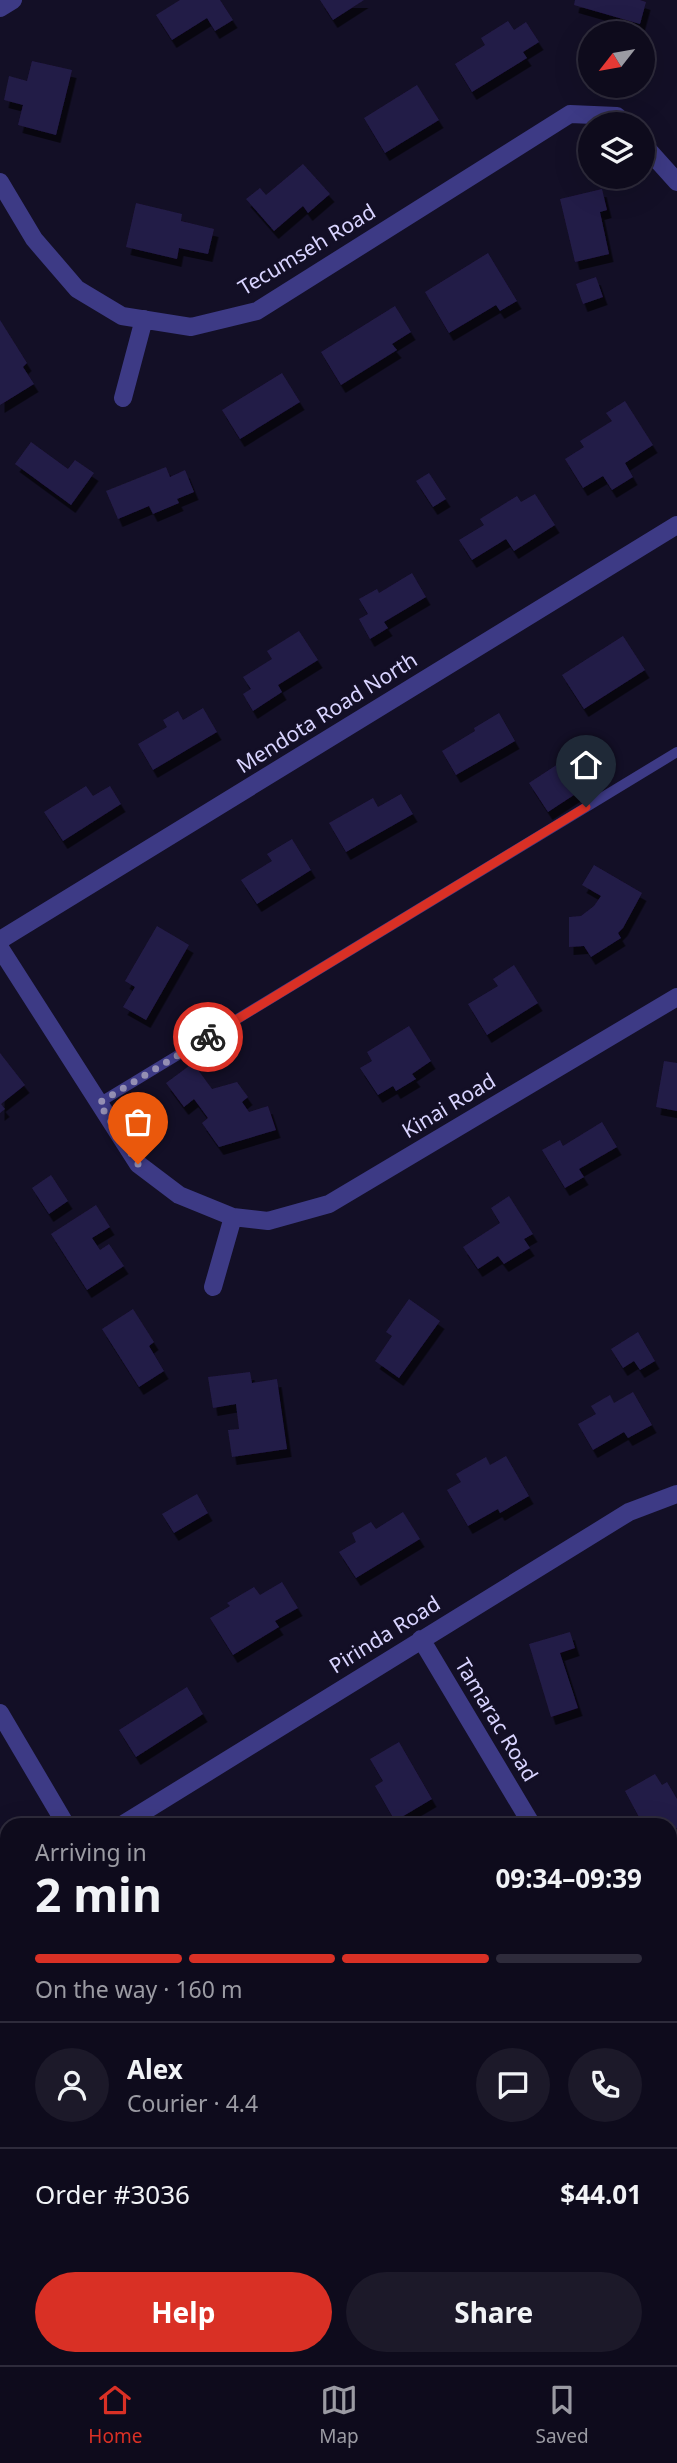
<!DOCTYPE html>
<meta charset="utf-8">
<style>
body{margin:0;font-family:"Noto Sans",sans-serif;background:#1c1929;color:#f1f3f6;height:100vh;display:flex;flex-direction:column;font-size:26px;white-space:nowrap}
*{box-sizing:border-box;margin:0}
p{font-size:23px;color:#9b9ba3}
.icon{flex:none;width:38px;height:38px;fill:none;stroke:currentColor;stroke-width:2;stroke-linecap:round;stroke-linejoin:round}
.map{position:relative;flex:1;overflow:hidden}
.sheet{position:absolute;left:0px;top:1818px;width:677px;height:548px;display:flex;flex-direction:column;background:#0e0b1c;border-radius:21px 21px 0 0;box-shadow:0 7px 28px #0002,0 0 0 2px #2e2b3b}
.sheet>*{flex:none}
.needle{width:46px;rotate:239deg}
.tools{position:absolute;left:578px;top:21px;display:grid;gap:14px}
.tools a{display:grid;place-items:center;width:77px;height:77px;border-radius:50%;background:#0e0b1c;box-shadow:0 7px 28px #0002,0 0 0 2px #2e2b3b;font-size:35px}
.pin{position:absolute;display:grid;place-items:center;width:60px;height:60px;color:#fff;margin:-72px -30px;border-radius:50% 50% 50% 0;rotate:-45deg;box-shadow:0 0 7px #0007}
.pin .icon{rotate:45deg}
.courier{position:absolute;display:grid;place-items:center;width:70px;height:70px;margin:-35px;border:5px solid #d93025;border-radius:50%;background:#fff;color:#222;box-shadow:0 2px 9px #0007}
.headline em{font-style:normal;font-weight:700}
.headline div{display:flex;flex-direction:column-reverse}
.headline{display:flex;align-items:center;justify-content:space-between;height:119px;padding:0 35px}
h1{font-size:46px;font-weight:700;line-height:52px}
.bar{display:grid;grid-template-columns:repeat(4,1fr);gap:10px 7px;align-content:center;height:84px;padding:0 35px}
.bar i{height:9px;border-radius:5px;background:#2e2b3b}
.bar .selected{background:#d93025}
.bar p{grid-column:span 4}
.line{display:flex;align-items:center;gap:18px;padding:0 35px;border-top:2px solid #2e2b3b}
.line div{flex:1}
.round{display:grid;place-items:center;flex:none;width:74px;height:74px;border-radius:37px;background:#1c1929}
.button{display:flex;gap:14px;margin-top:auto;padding:14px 35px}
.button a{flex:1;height:80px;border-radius:42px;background:#d93025;color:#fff;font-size:28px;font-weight:700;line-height:80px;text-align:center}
.button a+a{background:#1c1929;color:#f1f3f6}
.menu{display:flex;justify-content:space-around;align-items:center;height:98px;border-top:2px solid #2e2b3b;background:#0e0b1c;font-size:19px;color:#9b9ba3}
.menu a{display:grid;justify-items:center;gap:4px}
.menu .selected{color:#d93025}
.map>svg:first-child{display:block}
.building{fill:#241b47;filter:url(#shadow)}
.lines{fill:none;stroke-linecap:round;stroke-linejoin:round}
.service{stroke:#3d3a85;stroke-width:10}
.minor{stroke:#3d3a85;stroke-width:18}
.done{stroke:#948fb3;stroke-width:7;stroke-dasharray:0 12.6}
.route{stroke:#d93025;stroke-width:9}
.labels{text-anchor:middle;stroke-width:6;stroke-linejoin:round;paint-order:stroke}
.street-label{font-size:21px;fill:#d9d4ff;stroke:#130f26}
</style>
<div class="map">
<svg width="677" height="2365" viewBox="0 0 677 2365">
<defs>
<filter id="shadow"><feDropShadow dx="4.5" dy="8" stdDeviation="0" flood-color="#0009"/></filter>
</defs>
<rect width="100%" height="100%" fill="#130f26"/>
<!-- building -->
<path class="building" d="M 180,0 L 220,0 L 233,20 L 215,31 L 207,18 L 172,40 L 156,15 Z
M 320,0 L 364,0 L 333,20 Z
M 575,0 L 640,0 L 646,2 L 640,24 L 574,5 Z
M 508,21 L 514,30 L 526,22 L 539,42 L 523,52 L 527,58 L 472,92 L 455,64 L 485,45 L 481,38 Z
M 32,61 L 72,70 L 56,135 L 18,125 L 23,105 L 4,100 L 9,76 L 27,81 Z
M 417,85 L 439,120 L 385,153 L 364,118 Z
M 303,164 L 330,194 L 308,213 L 303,206 L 274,231 L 246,199 L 260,188 L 266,195 Z
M 602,189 L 607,210 L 600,212 L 609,254 L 575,262 L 560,199 Z
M 136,203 L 182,214 L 181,221 L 214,229 L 208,254 L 179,248 L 177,259 L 126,247 Z
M 488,253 L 517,301 L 500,311 L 496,305 L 449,333 L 425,292 Z
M 596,277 L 603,297 L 583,304 L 576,284 Z
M 395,306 L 411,332 L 392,344 L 397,350 L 341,385 L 321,352 Z
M 0,320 L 27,363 L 23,367 L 34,384 L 0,405 Z
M 282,373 L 300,402 L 240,439 L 222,410 Z
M 625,401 L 653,445 L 625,463 L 633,477 L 612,490 L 603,476 L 583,488 L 565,459 L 584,447 L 580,441 L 612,421 L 606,413 Z
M 31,442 L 68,469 L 75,460 L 94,473 L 71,505 L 15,464 Z
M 166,467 L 170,477 L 185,470 L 194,492 L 177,499 L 179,503 L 153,514 L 149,506 L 118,519 L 106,491 Z
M 429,473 L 446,499 L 433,507 L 416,481 Z
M 535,494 L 555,525 L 514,551 L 506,539 L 472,560 L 459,540 L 484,525 L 480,519 L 517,496 L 521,502 Z
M 412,573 L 426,597 L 384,622 L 388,628 L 370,639 L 359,619 L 368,614 L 359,599 L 377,589 L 379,593 Z
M 299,631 L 318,660 L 278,685 L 282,692 L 253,711 L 243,694 L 251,689 L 243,677 L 272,659 L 267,651 Z
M 623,636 L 645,670 L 584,709 L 562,675 Z
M 203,708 L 217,732 L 153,770 L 138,744 L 167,727 L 163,720 L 178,711 L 183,720 Z
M 499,713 L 515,741 L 456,775 L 442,751 L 475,731 L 474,728 Z
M 558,764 L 577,793 L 548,812 L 529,783 Z
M 86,786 L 93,796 L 110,786 L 121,804 L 63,841 L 44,812 Z
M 401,794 L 413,814 L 346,852 L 329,823 L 373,798 L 378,807 Z
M 292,839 L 311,870 L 257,904 L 241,880 L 272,861 L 267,854 Z
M 594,865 L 642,893 L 623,928 L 618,933 L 621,938 L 591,957 L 584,946 L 569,947 L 569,917 L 581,916 L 594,906 L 601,896 L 582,885 Z
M 157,926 L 189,945 L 146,1020 L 123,1007 L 135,987 L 125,981 Z
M 514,965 L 538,1003 L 487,1035 L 468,1004 L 498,986 L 493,979 Z
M 409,1026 L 431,1061 L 412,1074 L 416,1079 L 396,1091 L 393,1086 L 378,1095 L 360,1068 L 372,1061 L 367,1052 Z
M 0,1053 L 25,1085 L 1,1104 L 5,1109 L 0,1113 Z
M 664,1061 L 677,1063 L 677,1111 L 656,1107 Z
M 193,1063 L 212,1089 L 237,1082 L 248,1097 L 242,1102 L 249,1112 L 268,1106 L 276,1130 L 219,1147 L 202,1123 L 208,1118 L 194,1099 L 184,1107 L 166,1083 Z
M 602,1122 L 617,1147 L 579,1169 L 584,1177 L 565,1188 L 542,1150 L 560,1140 L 563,1146 Z
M 51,1175 L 68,1201 L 49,1214 L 32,1188 Z
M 509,1196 L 533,1234 L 524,1239 L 530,1248 L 504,1264 L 498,1256 L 478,1269 L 463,1247 L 500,1223 L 491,1208 Z
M 96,1205 L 110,1227 L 92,1238 L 100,1250 L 109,1244 L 124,1266 L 87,1290 L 51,1234 Z
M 409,1299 L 440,1321 L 399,1378 L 375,1361 L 392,1336 L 386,1332 Z
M 133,1309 L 154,1342 L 149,1346 L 164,1371 L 139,1387 L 102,1329 Z
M 638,1332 L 655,1361 L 640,1370 L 634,1361 L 623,1368 L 611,1349 Z
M 250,1372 L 252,1383 L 277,1379 L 287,1449 L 232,1457 L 228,1430 L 239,1429 L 236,1404 L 213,1408 L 208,1377 Z
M 633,1392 L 652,1425 L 628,1438 L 624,1432 L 593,1450 L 578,1424 L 596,1414 L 591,1406 L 610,1395 L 614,1403 Z
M 506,1456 L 529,1496 L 500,1513 L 498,1509 L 468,1526 L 447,1490 L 461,1482 L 456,1474 L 486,1457 L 490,1465 Z
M 197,1494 L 208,1513 L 174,1533 L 162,1514 Z
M 403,1512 L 420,1539 L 356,1578 L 339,1552 L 356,1542 L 352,1533 L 371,1522 L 376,1529 Z
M 282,1582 L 298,1608 L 275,1621 L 279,1627 L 233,1655 L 210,1618 L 230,1606 L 227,1603 L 254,1587 L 260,1595 Z
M 570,1632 L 575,1648 L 560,1653 L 578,1708 L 551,1717 L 529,1644 Z
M 187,1687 L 203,1714 L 136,1757 L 119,1730 Z
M 399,1742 L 432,1799 L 395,1821 L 375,1786 L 383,1781 L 370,1759 Z
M 655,1774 L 662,1785 L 667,1782 L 677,1799 L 677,1828 L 670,1831 L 670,1825 L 629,1825 L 640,1819 L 625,1791 Z
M 677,1892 L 677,1929 L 670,1918 L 670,1896 Z
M 0,2240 L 7,2246 L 7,2329 L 4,2333 L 0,2330 Z
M 253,2359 L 320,2359 L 323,2362 L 319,2365 L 257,2365 Z"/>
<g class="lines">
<!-- service -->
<path class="service" d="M 99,1103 L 677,752
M 670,2067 L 677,2079"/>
<!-- minor -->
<path class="minor" d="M 0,8 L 13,0
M 642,143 L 677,182
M 0,182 L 34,239 L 77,289 L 122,316 L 191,327 L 257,311 L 570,114 L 617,116 L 625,124
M 123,398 L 144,319
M 0,940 L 677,525
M 0,948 L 138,1164 L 179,1195 L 233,1217 L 268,1221 L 329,1204 L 677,997
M 213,1287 L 233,1217
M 421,1639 L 532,1825
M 0,1713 L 66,1825
M 122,1825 L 629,1512 L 677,1494
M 0,1900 L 7,1896"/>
</g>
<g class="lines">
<!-- done -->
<path class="done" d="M 138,1164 L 99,1103 L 208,1037"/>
<!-- route -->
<path class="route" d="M 208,1037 L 586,807"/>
</g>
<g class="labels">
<!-- street labels -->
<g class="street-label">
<text transform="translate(307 250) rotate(-31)" y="7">Tecumseh Road</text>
<text transform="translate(327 713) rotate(-32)" y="7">Mendota Road North</text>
<text transform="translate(449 1106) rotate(-31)" y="7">Kinai Road</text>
<text transform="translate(385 1635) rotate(-32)" y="7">Pirinda Road</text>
<text transform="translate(496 1720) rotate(59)" y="7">Tamarac Road</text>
</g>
</g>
</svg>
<div class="tools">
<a><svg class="needle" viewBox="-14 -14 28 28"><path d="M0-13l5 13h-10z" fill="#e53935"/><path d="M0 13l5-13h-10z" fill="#9b9ba3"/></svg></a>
<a><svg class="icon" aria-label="layers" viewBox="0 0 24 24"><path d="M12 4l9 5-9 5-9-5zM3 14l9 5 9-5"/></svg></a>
</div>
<div class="pin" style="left:138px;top:1164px;background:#ea580c"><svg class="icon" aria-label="bag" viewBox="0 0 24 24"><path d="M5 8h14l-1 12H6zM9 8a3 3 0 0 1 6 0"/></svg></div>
<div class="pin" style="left:586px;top:807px;background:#1f2937"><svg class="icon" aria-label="home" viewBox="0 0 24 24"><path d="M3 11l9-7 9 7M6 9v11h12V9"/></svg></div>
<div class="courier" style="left:208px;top:1037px"><svg class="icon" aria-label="bike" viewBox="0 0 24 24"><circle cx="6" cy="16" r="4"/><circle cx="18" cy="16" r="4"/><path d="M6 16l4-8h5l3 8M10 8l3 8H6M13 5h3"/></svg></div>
<section class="sheet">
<div class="headline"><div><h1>2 min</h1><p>Arriving in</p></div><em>09:34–09:39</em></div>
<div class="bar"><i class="selected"></i><i class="selected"></i><i class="selected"></i><i></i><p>On the way · 160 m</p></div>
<div class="line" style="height:126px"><a class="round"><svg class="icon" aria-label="person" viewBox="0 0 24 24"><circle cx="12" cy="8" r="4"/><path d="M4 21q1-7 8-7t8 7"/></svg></a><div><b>Alex</b><p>Courier · 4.4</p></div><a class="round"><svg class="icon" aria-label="chat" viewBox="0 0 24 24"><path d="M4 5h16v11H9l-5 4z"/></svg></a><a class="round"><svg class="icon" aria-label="phone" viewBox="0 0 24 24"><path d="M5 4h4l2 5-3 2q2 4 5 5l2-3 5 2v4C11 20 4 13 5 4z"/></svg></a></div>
<div class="line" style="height:91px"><div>Order #3036</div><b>$44.01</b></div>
<div class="button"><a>Help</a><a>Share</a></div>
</section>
</div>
<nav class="menu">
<a class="selected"><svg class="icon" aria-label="home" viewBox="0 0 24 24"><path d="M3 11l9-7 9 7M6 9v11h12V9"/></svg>Home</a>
<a><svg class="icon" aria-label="map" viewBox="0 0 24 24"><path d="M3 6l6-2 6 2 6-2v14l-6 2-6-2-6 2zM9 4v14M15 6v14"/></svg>Map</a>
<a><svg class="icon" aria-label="saved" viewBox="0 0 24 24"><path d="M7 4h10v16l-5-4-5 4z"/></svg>Saved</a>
</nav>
